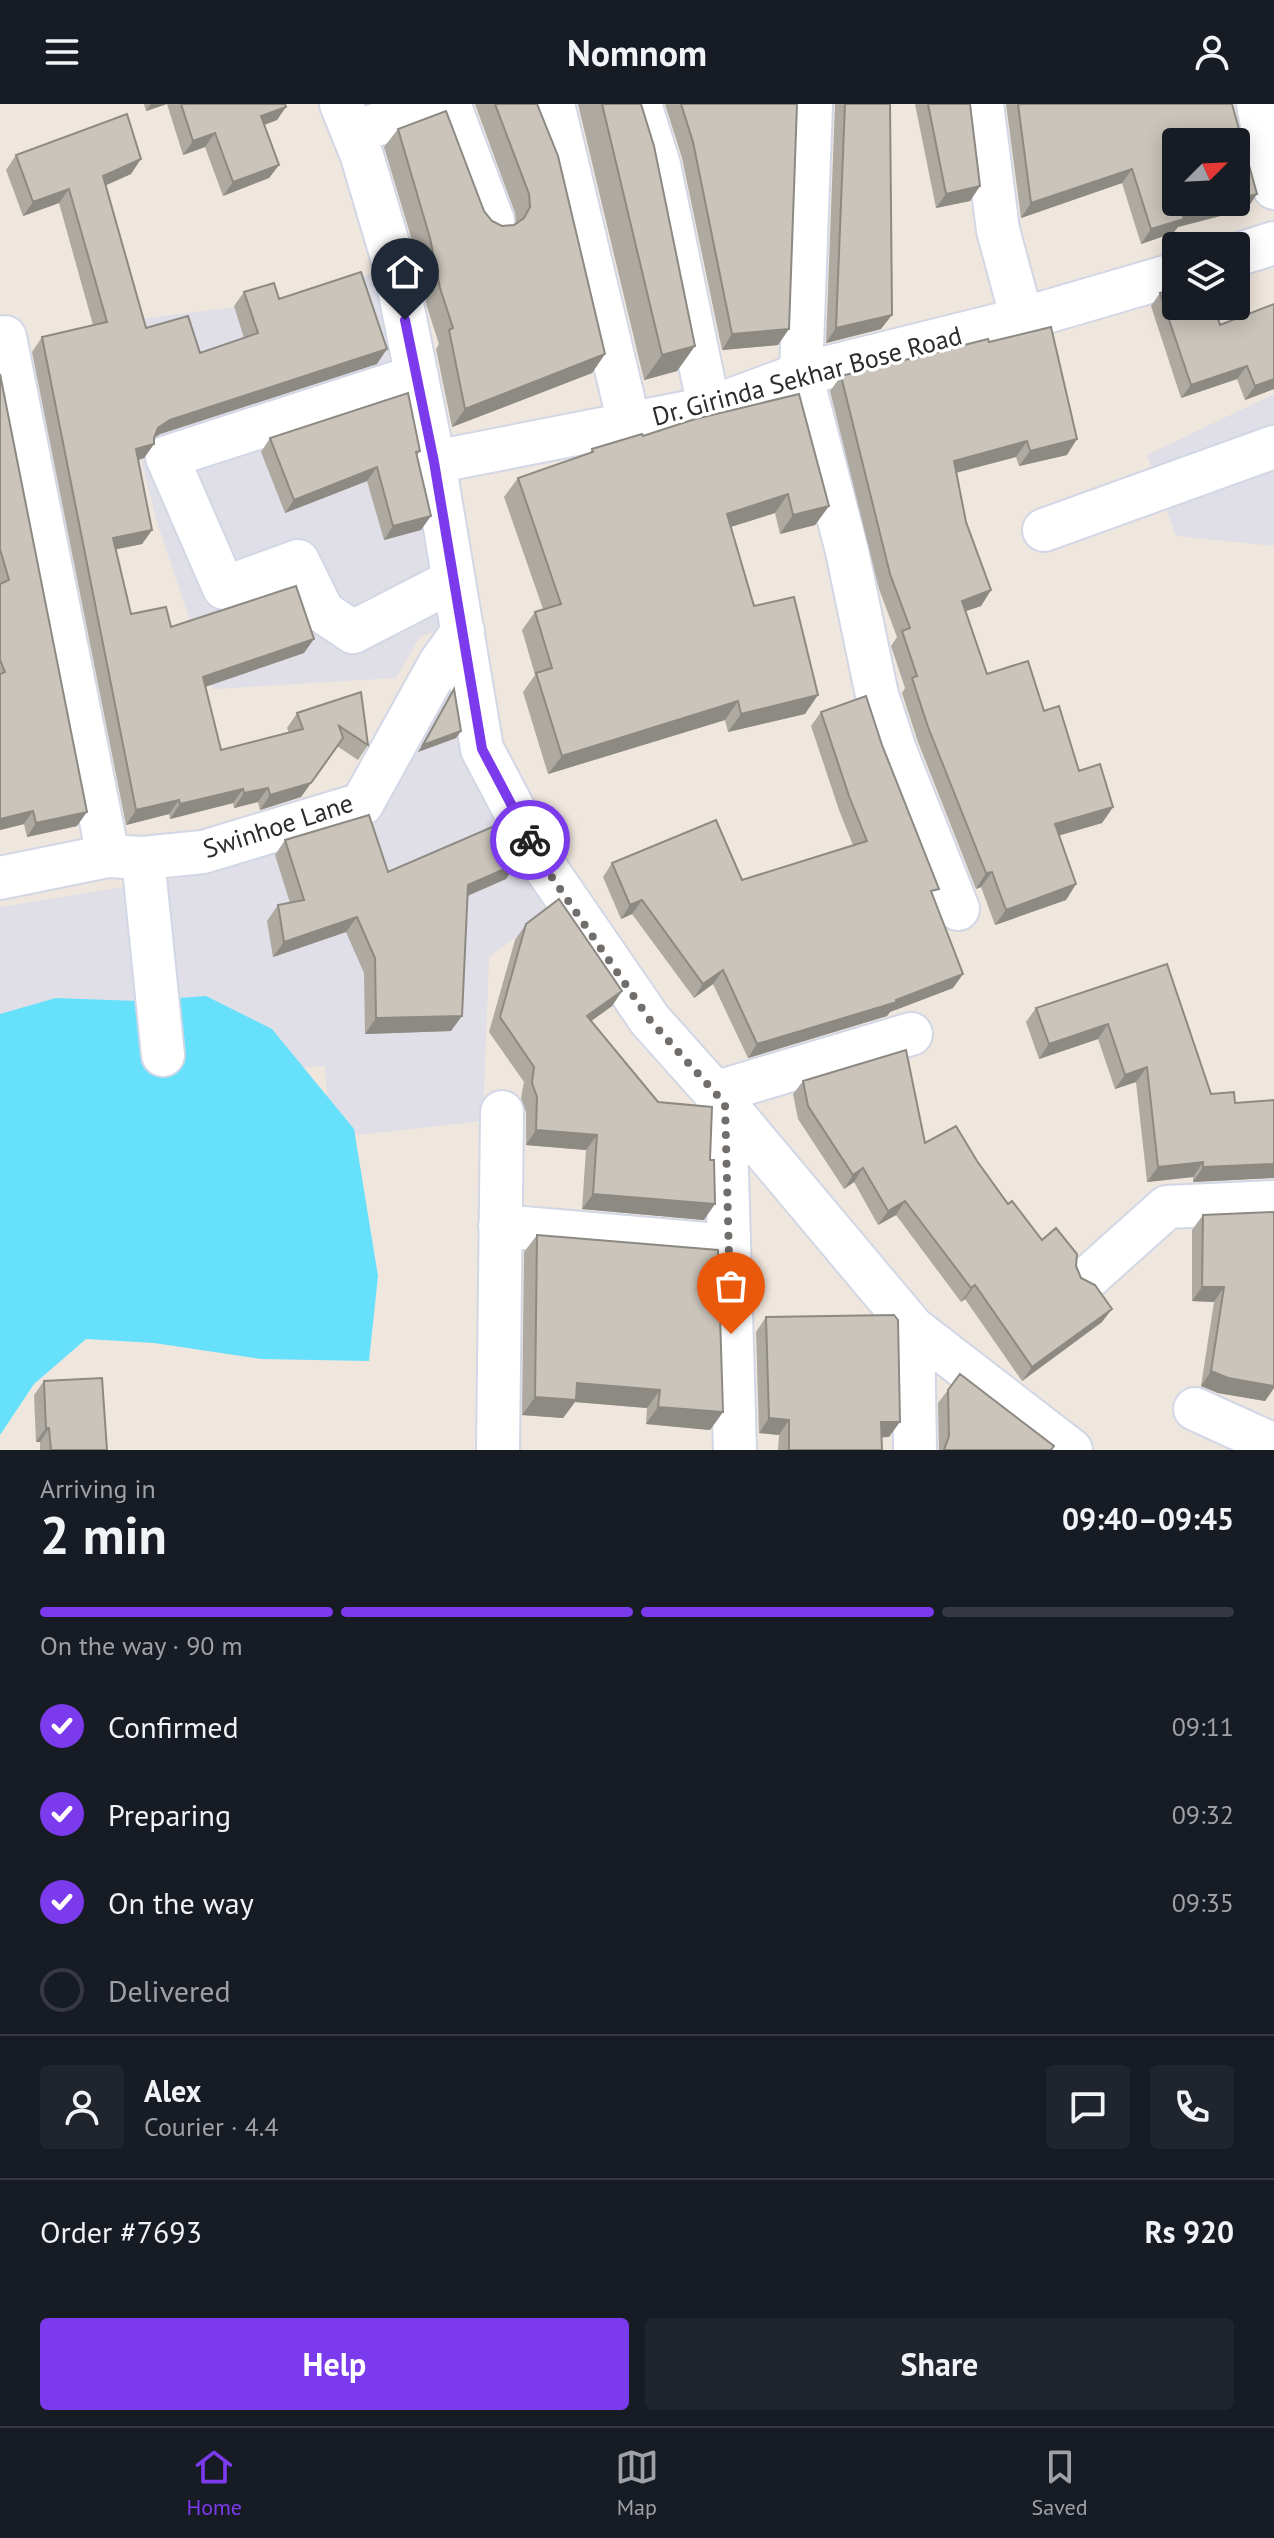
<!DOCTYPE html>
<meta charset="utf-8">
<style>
body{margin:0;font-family:"PT Sans",sans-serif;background:#20242c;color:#f1f3f6;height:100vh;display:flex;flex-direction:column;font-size:30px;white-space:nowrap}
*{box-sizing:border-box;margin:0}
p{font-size:26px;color:#9ea1a6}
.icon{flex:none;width:44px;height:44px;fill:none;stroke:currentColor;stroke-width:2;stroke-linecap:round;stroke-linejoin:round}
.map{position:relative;height:1346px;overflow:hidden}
.details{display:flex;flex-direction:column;background:#171b24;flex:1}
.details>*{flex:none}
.needle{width:52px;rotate:66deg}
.fabs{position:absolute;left:1162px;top:24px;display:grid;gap:16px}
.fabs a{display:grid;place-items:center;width:88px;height:88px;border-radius:8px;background:#171b24;box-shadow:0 4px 20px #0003;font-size:40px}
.pin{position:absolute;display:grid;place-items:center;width:68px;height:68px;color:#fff;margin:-82px -34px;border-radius:50% 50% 50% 0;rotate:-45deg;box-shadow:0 0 8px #0007}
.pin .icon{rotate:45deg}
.courier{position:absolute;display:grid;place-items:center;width:80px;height:80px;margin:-40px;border:6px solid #7c3aed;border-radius:50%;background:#fff;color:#222;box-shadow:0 2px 10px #0007}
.head em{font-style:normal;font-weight:700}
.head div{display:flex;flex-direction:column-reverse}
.head{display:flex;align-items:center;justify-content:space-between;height:136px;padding:0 40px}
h1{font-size:52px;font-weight:700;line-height:60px}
.bar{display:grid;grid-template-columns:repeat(4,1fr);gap:12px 8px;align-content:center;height:96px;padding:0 40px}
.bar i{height:10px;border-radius:6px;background:#363941}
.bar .selected{background:#7c3aed}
.bar p{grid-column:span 4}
.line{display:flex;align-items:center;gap:20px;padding:0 40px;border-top:2px solid #363941}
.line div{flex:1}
.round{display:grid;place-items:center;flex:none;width:84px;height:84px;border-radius:8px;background:#20242c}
ol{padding:0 40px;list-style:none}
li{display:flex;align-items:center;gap:24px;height:88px}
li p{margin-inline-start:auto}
li .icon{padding:8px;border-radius:50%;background:#7c3aed;color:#fff;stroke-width:4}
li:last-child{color:#9ea1a6}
li i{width:44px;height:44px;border:4px solid #363941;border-radius:50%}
.button{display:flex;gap:16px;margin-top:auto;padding:16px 40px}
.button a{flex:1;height:92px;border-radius:8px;background:#7c3aed;color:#fff;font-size:32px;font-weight:700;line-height:92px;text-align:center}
.button a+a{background:#20242c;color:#f1f3f6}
header{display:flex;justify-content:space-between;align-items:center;height:104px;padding:0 40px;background:#171b24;font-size:36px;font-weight:700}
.tabs{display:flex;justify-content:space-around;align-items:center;height:112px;border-top:2px solid #363941;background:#171b24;font-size:22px;color:#9ea1a6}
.tabs a{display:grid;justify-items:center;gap:4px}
.tabs .selected{color:#7c3aed}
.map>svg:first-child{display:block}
.industrial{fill:#e0dee7}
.water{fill:#66e0fb}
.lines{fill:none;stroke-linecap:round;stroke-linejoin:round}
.street-casing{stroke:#d2d7e6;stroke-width:46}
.street{stroke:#fff;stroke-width:42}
.wall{fill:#aea9a1}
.shaded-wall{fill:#8d8983}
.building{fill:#cac4bb;stroke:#8d8983;stroke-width:2}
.done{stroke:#706d6a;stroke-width:8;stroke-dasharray:0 14.4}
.route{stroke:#7c3aed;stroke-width:10}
.labels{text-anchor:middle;stroke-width:7;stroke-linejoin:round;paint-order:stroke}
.street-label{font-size:26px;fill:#2c2c2c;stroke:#fff}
</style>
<header><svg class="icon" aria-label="menu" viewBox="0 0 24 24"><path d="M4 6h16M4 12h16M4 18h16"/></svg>Nomnom<svg class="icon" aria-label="person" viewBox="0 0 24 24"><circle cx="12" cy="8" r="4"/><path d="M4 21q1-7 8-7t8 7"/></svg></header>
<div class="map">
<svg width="1274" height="1346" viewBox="0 0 1274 1346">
<rect width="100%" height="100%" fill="#efe6dd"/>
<!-- industrial -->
<path class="industrial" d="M 379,167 L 460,518 L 420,533 L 396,574 L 213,585 L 156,415 L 107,219 L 284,197 Z
M 1274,290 L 1274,442 L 1176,432 L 1147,351 Z
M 464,563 L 482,675 L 547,810 L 489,853 L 483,1017 L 330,1034 L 325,962 L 211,969 L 0,976 L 0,803 L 197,771 L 361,715 L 438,573 Z"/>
<!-- water -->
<path class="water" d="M 206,892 L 272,925 L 354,1025 L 378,1172 L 369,1257 L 261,1255 L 154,1239 L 86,1235 L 34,1280 L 0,1331 L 0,910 L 56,894 L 137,897 Z"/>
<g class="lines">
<defs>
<path id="street" d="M 341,0 L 362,52 L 394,160 L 434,358 L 482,645 L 521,719 L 545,763 L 650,916 L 725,1000 L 913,1224 L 1071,1346
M 449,0 L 493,117
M 553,0 L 629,319
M 640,0 L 659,61 L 709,304
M 811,0 L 801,270 L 847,447 L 877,591 L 895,646 L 958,805
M 982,0 L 998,126 L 1022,215
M 1258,0 L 1274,84
M 353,29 L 435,0
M 1236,151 L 1274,139
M 0,234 L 5,233 L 108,752
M 417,272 L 167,353 L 224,484 L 298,457 L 323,508 L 353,528 L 454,476
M 434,358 L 709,304 L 801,270 L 1022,215 L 1176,170
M 1044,426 L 1274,343
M 143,754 L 163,951
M 0,774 L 108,752 L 143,754 L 203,748 L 362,700 L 440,559 L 463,527
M 714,989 L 911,930
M 725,1000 L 735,1346
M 500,1122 L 729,1142
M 1090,1172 L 1167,1103 L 1274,1098
M 913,1224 L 915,1346
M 1195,1305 L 1274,1341
M 498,1346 L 502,1008"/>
</defs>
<!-- street casing -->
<use href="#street" class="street-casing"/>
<!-- street -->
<use href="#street" class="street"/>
</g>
<!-- wall -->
<path class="wall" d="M 144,0 L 285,0 L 277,16 L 264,21 L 279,61 L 269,74 L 223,92 L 205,43 L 183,51 L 167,0 L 146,7 Z
M 475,0 L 537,0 L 605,250 L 592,269 L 452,323 L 436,245 L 439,240 L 427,203 L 417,153 L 384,43 L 398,25 L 484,107 L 492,117 L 502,122 L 514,121 L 516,119 L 515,109 Z
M 578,0 L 641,0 L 695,242 L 677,267 L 644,276 Z
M 665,0 L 797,0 L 778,241 L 722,246 L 682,54 Z
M 835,0 L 890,0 L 881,225 L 826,239 Z
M 915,0 L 970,0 L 980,82 L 970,97 L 936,104 Z
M 1006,0 L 1232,0 L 1247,105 L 1178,123 L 1173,129 L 1141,140 L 1122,79 L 1021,114 Z
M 16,51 L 131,70 L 106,81 L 146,224 L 200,249 L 244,234 L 234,202 L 244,188 L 279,195 L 377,260 L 160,330 L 154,334 L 154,340 L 144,354 L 138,356 L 152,426 L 142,440 L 116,445 L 131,510 L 171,523 L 304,549 L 205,583 L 221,646 L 289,629 L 287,624 L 297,609 L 361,588 L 368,641 L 358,656 L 337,642 L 301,693 L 260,706 L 258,698 L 234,704 L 233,699 L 170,715 L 169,710 L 126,721 L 32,248 L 42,233 L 93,221 L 59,99 L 23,112 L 6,66 Z
M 1160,189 L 1220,221 L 1274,285 L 1245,296 L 1237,275 L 1181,294 L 1151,202 Z
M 989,238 L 1067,351 L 1019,362 L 1016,353 L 956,369 L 966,418 L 991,486 L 981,502 L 966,507 L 987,570 L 1044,607 L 1079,667 L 1113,703 L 1102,719 L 1059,731 L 1076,780 L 1066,796 L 995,821 L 981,783 L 976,785 L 918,638 L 902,589 L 905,584 L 891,542 L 897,533 L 879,485 L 830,287 L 841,272 Z
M 0,270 L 77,722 L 27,733 L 24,720 L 0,726 Z
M 643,332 L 829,402 L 815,421 L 780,430 L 775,409 L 731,423 L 754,502 L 805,610 L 728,628 L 725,616 L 548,670 L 523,588 L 535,571 L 522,526 L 535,508 L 543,505 L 504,393 L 518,374 L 589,350 L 592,345 Z
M 270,334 L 420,347 L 417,351 L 421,426 L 384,436 L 367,377 L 285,409 L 261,348 Z
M 454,585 L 461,627 L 456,634 L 418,648 Z
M 821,608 L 933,793 L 963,870 L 953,884 L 890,908 L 887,912 L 748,954 L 713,880 L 694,894 L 632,810 L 621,815 L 603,773 L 612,759 L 742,776 L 853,741 L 839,706 L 811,622 Z
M 285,736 L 388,768 L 516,760 L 506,775 L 468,792 L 451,927 L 365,930 L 364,869 L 346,828 L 273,853 L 267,817 L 278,801 L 290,799 L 275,751 Z
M 526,820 L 622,887 L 612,902 L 591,917 L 704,1116 L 582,1105 L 586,1046 L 526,1041 L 526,1008 L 521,994 L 524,978 L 489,928 L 515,836 Z
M 1167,860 L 1211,990 L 1235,999 L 1274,1074 L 1193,1078 L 1193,1073 L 1147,1078 L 1136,978 L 1115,985 L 1098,935 L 1039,955 L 1026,918 L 1036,904 Z
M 803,977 L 925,1039 L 977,1057 L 1008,1100 L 1042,1136 L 1076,1162 L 1102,1218 L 1022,1277 L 965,1195 L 961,1198 L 896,1111 L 878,1121 L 854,1078 L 844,1085 L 798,1015 L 793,990 Z
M 1274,1108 L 1274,1284 L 1265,1297 L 1218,1289 L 1201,1282 L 1214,1198 L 1192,1197 L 1192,1126 L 1203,1111 Z
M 537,1131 L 723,1308 L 710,1326 L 646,1320 L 647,1304 L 575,1298 L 563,1314 L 522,1311 L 524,1148 Z
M 766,1213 L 889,1333 L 882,1333 L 882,1346 L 778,1346 L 779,1331 L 759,1329 L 756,1228 Z
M 44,1277 L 107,1346 L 40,1346 L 40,1338 L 36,1338 L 34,1291 Z
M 948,1286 L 1051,1346 L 939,1346 L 938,1299 Z"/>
<!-- shaded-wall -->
<path class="shaded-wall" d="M 151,0 L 167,0 L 146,7 Z
M 286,3 L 277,16 L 251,26 L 261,12 Z
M 215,29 L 205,43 L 183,51 L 193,37 Z
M 141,55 L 131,70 L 93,87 L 103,72 Z
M 279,61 L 269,74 L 223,92 L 233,78 Z
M 1132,65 L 1122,79 L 1021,114 L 1031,99 Z
M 980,82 L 970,97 L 936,104 L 946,90 Z
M 69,85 L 59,99 L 23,112 L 33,98 Z
M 1257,90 L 1247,105 L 1178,123 L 1173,129 L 1141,140 L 1151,125 L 1182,110 L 1227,98 L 1236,98 L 1236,96 Z
M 892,211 L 881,225 L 826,239 L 836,224 Z
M 789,225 L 778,241 L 722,246 L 732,230 Z
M 695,242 L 677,267 L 644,276 L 662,251 Z
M 387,245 L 377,260 L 160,330 L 148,338 L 158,324 L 170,316 Z
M 605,250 L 592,269 L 452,323 L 465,305 Z
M 1247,262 L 1237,275 L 1181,294 L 1191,281 Z
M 1274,275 L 1274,285 L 1245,296 L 1255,282 Z
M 1077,335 L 1067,351 L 1019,362 L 1030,347 Z
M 1027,337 L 1016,353 L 943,372 L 954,357 Z
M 154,340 L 144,354 L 126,360 L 136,345 Z
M 377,363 L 367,377 L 285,409 L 294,396 Z
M 788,390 L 775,409 L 714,428 L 727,410 Z
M 829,402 L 815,421 L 780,430 L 793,411 Z
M 431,412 L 421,426 L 384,436 L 393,422 Z
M 152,426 L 142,440 L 103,448 L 113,434 Z
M 991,486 L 981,502 L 951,512 L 962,497 Z
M 314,535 L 304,549 L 193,587 L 203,573 Z
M 818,591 L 805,610 L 728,628 L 741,610 Z
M 738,597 L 725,616 L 548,670 L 562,652 Z
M 461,627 L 456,634 L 418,648 L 423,641 Z
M 343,634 L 301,693 L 260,706 L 270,691 Z
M 268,684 L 258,698 L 234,704 L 244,689 Z
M 243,685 L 233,699 L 170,715 L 180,700 Z
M 179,696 L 169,710 L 126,721 L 136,706 Z
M 1113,703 L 1102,719 L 1044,736 L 1055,720 Z
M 33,707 L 24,720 L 0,726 L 0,715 Z
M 87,708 L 77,722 L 27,733 L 36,719 Z
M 516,760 L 506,775 L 457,796 L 468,781 Z
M 992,768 L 981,783 L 976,785 L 986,769 Z
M 1076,780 L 1066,796 L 995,821 L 1006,806 Z
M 642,796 L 632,810 L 621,815 L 630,801 Z
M 357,813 L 346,828 L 273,853 L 284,838 Z
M 723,866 L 713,880 L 694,894 L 703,880 Z
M 963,870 L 953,884 L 890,908 L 887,912 L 748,954 L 757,940 L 896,896 Z
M 622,887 L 612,902 L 576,928 L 587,912 Z
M 462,912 L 451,927 L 365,930 L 376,914 Z
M 1108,920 L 1098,935 L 1039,955 L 1049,940 Z
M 1147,963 L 1136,978 L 1115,985 L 1125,971 Z
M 536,1026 L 597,1031 L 586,1046 L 526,1041 Z
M 1203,1058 L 1193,1073 L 1147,1078 L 1158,1063 Z
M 1274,1060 L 1274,1074 L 1193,1078 L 1203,1063 Z
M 863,1064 L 854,1078 L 844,1085 L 853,1071 Z
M 593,1090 L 715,1100 L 704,1116 L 582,1105 Z
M 905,1097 L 896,1111 L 878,1121 L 888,1107 Z
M 975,1181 L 965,1195 L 961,1198 L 971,1184 Z
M 1202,1183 L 1224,1183 L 1214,1198 L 1192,1197 Z
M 1112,1205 L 1102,1218 L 1022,1277 L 1032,1263 Z
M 1211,1267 L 1274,1282 L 1274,1284 L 1265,1297 L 1218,1289 L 1201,1282 Z
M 577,1279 L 660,1286 L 647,1304 L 575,1298 L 563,1314 L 522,1311 L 535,1293 Z
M 658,1303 L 723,1308 L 710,1326 L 646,1320 Z
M 769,1314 L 789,1316 L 779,1331 L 759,1329 Z
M 881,1318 L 900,1318 L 889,1333 L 870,1334 Z
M 46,1324 L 49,1324 L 40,1338 L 36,1338 Z"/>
<!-- building -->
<path class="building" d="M 181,0 L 285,0 L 286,3 L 261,12 L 279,61 L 233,78 L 215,29 L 193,37 Z
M 495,0 L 537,0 L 558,52 L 605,250 L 465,305 L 449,226 L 453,224 L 440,184 L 430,134 L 398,25 L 446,7 L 484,107 L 492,117 L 502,122 L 514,121 L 524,114 L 530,103 L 529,90 Z
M 602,0 L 641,0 L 654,42 L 695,242 L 662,251 Z
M 681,0 L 797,0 L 789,225 L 732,230 L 693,38 Z
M 845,0 L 890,0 L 892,211 L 836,224 Z
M 928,0 L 970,0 L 980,82 L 946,90 Z
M 1018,0 L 1232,0 L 1257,90 L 1236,96 L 1236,38 L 1176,38 L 1176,98 L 1227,98 L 1182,110 L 1184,115 L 1151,125 L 1132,65 L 1031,99 Z
M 127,10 L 141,55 L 103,72 L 146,224 L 188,212 L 200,249 L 258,229 L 244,188 L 274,179 L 279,195 L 361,168 L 387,245 L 170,316 L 158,324 L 154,334 L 154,340 L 136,345 L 152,426 L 113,434 L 131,510 L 166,503 L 171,523 L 296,482 L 314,535 L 203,573 L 221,646 L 303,625 L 297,609 L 361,588 L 368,641 L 339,622 L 343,634 L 311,679 L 270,691 L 268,684 L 244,689 L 243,685 L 180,700 L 179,696 L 136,706 L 42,233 L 107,218 L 69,85 L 33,98 L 16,51 Z
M 1176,184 L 1176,202 L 1214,202 L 1220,221 L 1274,200 L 1274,275 L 1255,282 L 1247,262 L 1191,281 L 1160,189 Z
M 1051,223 L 1077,335 L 1030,347 L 1027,337 L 954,357 L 966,418 L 991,486 L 962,497 L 987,570 L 1028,557 L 1044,607 L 1059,602 L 1079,667 L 1100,660 L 1113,703 L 1055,720 L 1076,780 L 1006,806 L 992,768 L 986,769 L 928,623 L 912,574 L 917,572 L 902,527 L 910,524 L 890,470 L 841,272 L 988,235 L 989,238 Z
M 0,270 L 87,708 L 36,719 L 33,707 L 0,715 L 0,570 L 5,568 L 0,556 L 0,480 L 9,476 L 0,445 Z
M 408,289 L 420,347 L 416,348 L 431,412 L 393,422 L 377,363 L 294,396 L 270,334 Z
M 799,290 L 829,402 L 793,411 L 788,390 L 727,410 L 754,502 L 794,493 L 818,591 L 741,610 L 738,597 L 562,652 L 536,569 L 552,564 L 535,508 L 561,500 L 518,374 L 593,348 L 592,345 L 642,330 L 643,332 L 695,315 Z
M 454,585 L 461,627 L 423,641 Z
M 866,592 L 882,641 L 939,785 L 931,787 L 963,870 L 896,896 L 897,898 L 757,940 L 723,866 L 703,880 L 642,796 L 630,801 L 612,759 L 716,716 L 742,776 L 867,737 L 849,692 L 821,608 Z
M 369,711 L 388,768 L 499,720 L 516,760 L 468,781 L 462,912 L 376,914 L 375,854 L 357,813 L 284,838 L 278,801 L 304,796 L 285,736 Z
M 559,795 L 622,887 L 587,912 L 658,998 L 712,1003 L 710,1056 L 714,1056 L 715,1100 L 593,1090 L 597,1031 L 536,1026 L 537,993 L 532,979 L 534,963 L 500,913 L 526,820 Z
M 1167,860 L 1211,990 L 1234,988 L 1235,999 L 1274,996 L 1274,1060 L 1203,1063 L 1203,1058 L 1158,1063 L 1147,963 L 1125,971 L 1108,920 L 1049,940 L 1036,904 Z
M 906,946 L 925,1039 L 956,1022 L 977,1057 L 1008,1100 L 1012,1097 L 1042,1136 L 1056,1124 L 1077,1150 L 1076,1162 L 1081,1174 L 1095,1181 L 1112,1205 L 1032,1263 L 975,1181 L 971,1184 L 905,1097 L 888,1107 L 863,1064 L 853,1071 L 808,1002 L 803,977 Z
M 1274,1108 L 1274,1282 L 1228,1274 L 1211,1267 L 1224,1183 L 1202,1183 L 1203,1111 Z
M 537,1131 L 718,1146 L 723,1308 L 658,1303 L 660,1286 L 577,1279 L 576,1296 L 535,1293 Z
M 894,1211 L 898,1216 L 900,1318 L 881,1318 L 882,1346 L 789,1346 L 789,1316 L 769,1314 L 766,1213 Z
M 960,1270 L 1054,1342 L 1051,1346 L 944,1346 L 949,1332 L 948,1286 Z
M 102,1274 L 107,1346 L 51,1346 L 49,1324 L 46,1324 L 44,1277 Z"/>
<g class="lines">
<!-- done -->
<path class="done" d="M 530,736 L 545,763 L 650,916 L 725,1000 L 731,1230"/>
<!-- route -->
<path class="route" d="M 405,216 L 434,358 L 482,645 L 530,736"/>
</g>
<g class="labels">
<!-- street labels -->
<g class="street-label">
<text transform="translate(807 272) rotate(-15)" y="9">Dr. Girinda Sekhar Bose Road</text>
<text transform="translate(278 722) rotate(-18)" y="9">Swinhoe Lane</text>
</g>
</g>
</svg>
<div class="fabs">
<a><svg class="needle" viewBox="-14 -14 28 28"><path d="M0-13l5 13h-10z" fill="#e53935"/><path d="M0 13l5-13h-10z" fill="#9ea1a6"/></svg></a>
<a><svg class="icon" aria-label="layers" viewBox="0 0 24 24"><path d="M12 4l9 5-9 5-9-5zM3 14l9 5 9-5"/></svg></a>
</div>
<div class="pin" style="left:731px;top:1230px;background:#ea580c"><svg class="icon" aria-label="bag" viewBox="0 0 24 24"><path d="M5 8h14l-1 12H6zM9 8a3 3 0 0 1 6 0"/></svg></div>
<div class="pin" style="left:405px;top:216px;background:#1f2937"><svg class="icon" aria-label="home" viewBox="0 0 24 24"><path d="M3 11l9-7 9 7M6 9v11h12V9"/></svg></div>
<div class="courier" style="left:530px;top:736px"><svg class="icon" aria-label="bike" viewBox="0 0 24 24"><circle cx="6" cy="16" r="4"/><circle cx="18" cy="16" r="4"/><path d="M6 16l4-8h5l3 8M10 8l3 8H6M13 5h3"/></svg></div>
</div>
<section class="details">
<div class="head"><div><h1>2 min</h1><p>Arriving in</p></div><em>09:40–09:45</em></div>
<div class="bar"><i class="selected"></i><i class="selected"></i><i class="selected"></i><i></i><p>On the way · 90 m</p></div>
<ol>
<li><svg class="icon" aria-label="check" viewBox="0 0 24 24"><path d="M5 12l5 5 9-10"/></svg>Confirmed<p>09:11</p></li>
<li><svg class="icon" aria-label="check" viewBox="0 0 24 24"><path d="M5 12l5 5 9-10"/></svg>Preparing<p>09:32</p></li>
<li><svg class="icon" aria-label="check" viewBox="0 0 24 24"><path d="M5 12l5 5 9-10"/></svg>On the way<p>09:35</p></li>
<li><i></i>Delivered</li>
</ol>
<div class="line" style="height:144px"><a class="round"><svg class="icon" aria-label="person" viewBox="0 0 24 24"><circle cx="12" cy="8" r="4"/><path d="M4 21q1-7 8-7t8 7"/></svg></a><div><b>Alex</b><p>Courier · 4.4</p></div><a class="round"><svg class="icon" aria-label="chat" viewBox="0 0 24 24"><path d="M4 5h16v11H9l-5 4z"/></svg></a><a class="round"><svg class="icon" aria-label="phone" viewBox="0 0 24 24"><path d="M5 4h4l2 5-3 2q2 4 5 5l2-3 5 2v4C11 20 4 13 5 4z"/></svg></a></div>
<div class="line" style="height:104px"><div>Order #7693</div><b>Rs 920</b></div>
<div class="button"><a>Help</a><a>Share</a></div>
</section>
<nav class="tabs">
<a class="selected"><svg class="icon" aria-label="home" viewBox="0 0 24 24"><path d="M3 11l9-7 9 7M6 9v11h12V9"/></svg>Home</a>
<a><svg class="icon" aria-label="map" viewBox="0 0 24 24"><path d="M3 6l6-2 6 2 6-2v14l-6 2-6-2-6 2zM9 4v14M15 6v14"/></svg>Map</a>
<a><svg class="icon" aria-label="saved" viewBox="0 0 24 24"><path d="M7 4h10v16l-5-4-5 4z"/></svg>Saved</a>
</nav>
